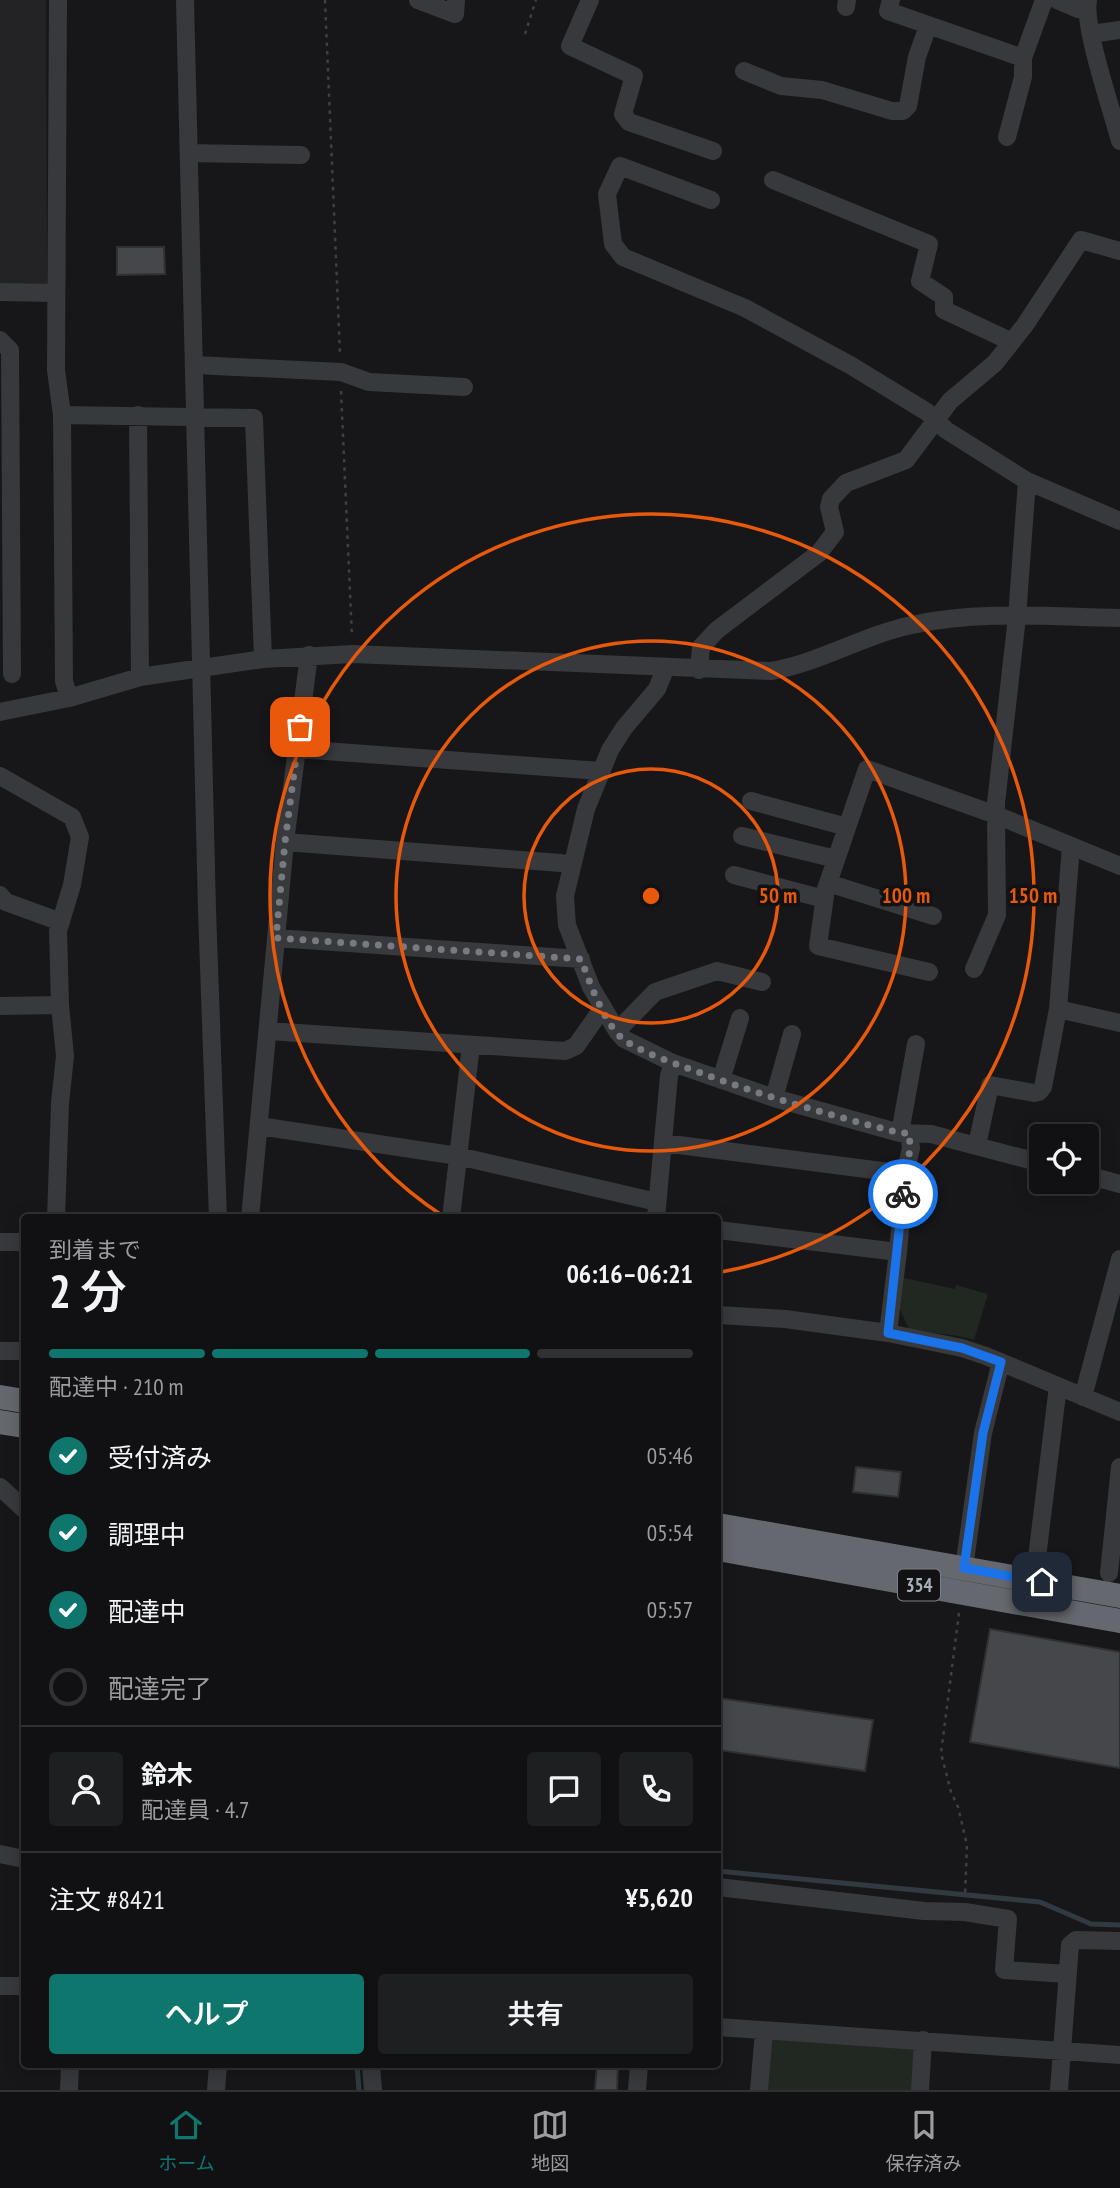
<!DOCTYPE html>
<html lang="ja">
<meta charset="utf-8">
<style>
body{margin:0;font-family:"PT Sans Narrow","Noto Sans JP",sans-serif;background:#1e1f21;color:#f1f3f6;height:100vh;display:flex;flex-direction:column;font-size:26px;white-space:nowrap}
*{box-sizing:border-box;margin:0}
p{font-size:23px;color:#9c9da0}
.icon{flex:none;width:38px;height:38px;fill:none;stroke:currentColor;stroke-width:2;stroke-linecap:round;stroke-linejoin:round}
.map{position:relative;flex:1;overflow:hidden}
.sheet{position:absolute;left:21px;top:1214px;width:700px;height:854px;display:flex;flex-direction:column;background:#111113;border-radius:7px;box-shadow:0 4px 18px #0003,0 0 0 2px #303133}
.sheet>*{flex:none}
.controls{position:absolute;left:1029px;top:1124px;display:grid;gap:14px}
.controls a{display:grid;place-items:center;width:70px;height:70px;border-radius:7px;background:#111113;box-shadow:0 4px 18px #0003,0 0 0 2px #303133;font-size:35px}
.pin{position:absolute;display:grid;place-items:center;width:60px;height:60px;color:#fff;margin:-30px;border-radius:14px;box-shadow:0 4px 10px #0006}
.courier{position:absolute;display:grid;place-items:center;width:70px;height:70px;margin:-35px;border:5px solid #1a73e8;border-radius:50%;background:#fff;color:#222;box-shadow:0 2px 9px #0007}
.summary em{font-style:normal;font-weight:600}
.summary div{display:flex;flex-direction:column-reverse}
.summary{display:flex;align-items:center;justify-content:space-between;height:119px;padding:0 28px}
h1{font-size:46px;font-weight:600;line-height:52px}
.bar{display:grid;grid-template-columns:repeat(4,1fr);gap:10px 7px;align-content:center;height:84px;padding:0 28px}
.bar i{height:9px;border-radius:5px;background:#303133}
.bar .on{background:#0f766e}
.bar p{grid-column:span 4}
.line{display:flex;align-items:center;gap:18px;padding:0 28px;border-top:2px solid #303133}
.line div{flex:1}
.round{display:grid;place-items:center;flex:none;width:74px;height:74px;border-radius:7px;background:#1e1f21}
ol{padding:0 28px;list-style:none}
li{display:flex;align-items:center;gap:21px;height:77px}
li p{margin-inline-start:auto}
li .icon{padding:7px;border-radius:50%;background:#0f766e;color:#fff;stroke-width:4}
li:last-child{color:#9c9da0}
li i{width:38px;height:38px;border:4px solid #303133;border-radius:50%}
.cta{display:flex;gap:14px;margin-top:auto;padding:14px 28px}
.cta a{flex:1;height:80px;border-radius:7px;background:#0f766e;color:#fff;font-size:28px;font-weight:600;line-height:80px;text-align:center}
.cta a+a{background:#1e1f21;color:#f1f3f6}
.tabs{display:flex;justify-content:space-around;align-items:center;height:98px;border-top:2px solid #303133;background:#111113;font-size:19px;color:#9c9da0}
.tabs a{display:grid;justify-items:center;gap:4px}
.tabs .on{color:#0f766e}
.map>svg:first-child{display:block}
.built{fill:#232326}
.green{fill:#212822}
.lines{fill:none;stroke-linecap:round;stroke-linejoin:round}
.stream{stroke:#313a40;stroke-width:5}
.building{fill:#46474b;stroke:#313134;stroke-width:2}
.path{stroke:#3e4044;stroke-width:2.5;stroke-dasharray:3.5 5;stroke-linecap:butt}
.minor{stroke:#38393d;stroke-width:18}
.highway{stroke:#65686e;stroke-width:24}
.done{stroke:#777a80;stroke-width:7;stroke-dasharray:0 12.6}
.route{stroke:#1a73e8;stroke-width:9}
.ring{fill:none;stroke:#e8590c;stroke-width:3.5}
.labels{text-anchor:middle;stroke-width:7;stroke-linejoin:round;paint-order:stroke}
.shield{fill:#121214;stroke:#7c8086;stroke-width:2}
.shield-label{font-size:19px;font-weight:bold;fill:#aaafb7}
.centre{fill:#e8590c;stroke:#121214;stroke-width:3.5}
.ring-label{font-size:21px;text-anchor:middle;font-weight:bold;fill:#e8590c;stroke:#121214;stroke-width:7;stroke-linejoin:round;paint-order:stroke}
</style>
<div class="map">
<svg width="1120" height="2090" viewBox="0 0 1120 2090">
<rect width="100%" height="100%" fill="#171719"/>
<!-- built -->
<path class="built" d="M 0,0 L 46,0 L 47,285 L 0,287 Z"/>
<!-- green -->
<path class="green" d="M 904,1278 L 955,1289 L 956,1285 L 988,1294 L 974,1340 C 952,1333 931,1334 909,1329 L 900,1309 Z
M 771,2030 L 917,2044 L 915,2090 L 767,2090 Z"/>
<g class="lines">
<!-- stream -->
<path class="stream" d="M 718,1871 L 1040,1902 L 1091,1924 L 1120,1925
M 357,2065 L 359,2090"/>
</g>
<!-- building -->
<path class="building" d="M 117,247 L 164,247 L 165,274 L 117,275 Z
M 856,1467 L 901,1472 L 898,1497 L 853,1492 Z
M 990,1629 L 1120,1652 L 1120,1768 L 970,1742 Z
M 718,1698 L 873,1720 L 865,1771 L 718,1750 Z
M 597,2065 L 618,2065 L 617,2090 L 595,2090 Z"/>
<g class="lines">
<!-- path -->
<path class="path" d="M 325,0 L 340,353
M 525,34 L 536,0
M 341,391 L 352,637
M 959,1613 L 941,1753 L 951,1792 L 958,1807 L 967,1845 L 965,1895"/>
<!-- minor -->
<path class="minor" d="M 58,0 L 56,370 L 62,415 L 64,681 L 69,698
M 185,0 L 207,910 L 218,1218
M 418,0 L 455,14 L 456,0
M 590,0 L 570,46 L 634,76 L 623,114 L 629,122 L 713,151
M 891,0 L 888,11 L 1023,58
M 1057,0 L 1078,9 L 1086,10
M 1088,0 C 1083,27 1112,110 1120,141
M 846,7 L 847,0
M 1091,34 L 1120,30
M 744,71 L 781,86 L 822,90 L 892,111 L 903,111 L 908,106 L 917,57 L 928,26
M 1007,137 L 1023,77 L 1023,58 L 1044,0
M 189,153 L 301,155
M 773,180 L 929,244 L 920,281 L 944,297 L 944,310 L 1012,342
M 711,200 L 620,166 L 607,194 L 613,244 L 623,257 L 745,308 L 850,365 L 927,412 L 946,430 L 1027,481 L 1120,521
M 0,292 L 55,293
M 0,340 L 10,350 L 12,674
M 195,365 L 341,372 L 369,382 L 464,387
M 62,415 L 254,418 L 263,659
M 138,415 L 140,677
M 1027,481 L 1017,617 L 996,803 L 996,815 L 1120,866
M 666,667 L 657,689 L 624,728 L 610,750 L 586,809 L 565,896 L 567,925 L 591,987 L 617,1031 L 624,1039 L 673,1063 L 774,1098 L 900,1133 L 931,1134 L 1041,1163
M 699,670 L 701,647 L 717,630 L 819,553 L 835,532 L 829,507 L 831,499 L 846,483 L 906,460 L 950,401 L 995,363 L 1025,325 L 1081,240 L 1120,251
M 0,712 L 69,698 L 140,677 L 263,659 L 353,654 L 771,671 C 820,663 863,635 912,625 C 979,610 1052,617 1120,618
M 297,749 L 601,771
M 0,776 L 72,817 L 80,837 L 72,885 L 58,931 L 60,1005 L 65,1056 L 60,1103 L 56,1218
M 751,801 L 847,827
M 742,836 L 836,859
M 285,842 L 561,863 L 572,865
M 734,875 L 824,899
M 828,883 L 933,916
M 0,895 L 6,902 L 61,922
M 276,938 L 581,959
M 929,972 L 818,946 L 826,889 L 867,769 L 996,815 L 997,915 L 974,969
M 0,1006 L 60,1005
M 1058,1009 L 1071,846
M 269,1031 L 565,1051 L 576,1046 L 602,1009
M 617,1031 L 655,992 L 717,971 L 762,982
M 721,1080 L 740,1018
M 774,1098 L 792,1034
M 259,1126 L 458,1156 L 657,1202
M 900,1133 L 916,1044
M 663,1143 L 905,1174
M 977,1145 L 990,1085 L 1034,1093 L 1039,1092 L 1043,1087 L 1058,1009 L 1120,1023
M 1087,1175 L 1120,1184
M 250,1218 L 285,842 L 309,655
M 451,1218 L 471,1045
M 656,1218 L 669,1076 L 673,1063
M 718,1230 L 898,1252
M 0,1242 L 24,1242
M 718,1315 L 785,1319 L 888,1333 L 962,1348 L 986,1356 L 1120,1412
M 888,1333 L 898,1252 L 905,1174 L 911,1148 L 909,1133
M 0,1351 L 24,1351
M 1083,1397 L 1120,1259
M 0,1487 L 24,1509
M 1036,1566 L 1058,1386
M 964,1568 L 983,1433 L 1001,1362
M 1109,1573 L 1120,1467
M 0,1854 L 24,1859
M 718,1887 L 924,1911 L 965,1912 L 1008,1919 L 1004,1970 L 1068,1974
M 0,1986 L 24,1986
M 718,2027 L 1120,2055
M 371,2065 L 373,2090
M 69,2090 L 70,2065
M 216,2090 L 218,2065
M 637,2090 L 639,2065
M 759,2090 L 764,2031
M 920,2090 L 923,2040
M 1059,2090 L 1070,1945 L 1076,1940 L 1120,1941"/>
<!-- highway -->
<path class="highway" d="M 0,1397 L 24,1401
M 0,1422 L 24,1426
M 718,1525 L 1120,1596
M 718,1549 L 1120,1621"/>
</g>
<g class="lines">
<!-- done -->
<path class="done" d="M 300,727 L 285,842 L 276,938 L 581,959 C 589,981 605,1025 623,1039 C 640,1052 681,1066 701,1073 C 767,1097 833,1116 900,1133 L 909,1133 C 912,1154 905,1173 903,1194"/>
<!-- route -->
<path class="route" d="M 903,1194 L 888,1333 L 962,1348 L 1001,1362 L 983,1433 L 964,1568 L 1042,1582"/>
</g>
<!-- distance rings -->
<g class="ring">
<circle cx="651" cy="896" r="127"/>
<circle cx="651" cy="896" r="255"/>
<path d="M443 1216A382 382 0 1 1 721 1272"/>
</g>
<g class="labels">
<!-- shield labels -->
<rect class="shield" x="898" y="1569.5" width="42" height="31" rx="5"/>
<g class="shield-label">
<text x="919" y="1592">354</text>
</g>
</g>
<circle cx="651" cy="896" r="10" class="centre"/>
<g class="ring-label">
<text x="778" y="903">50 m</text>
<text x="906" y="903">100 m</text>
<text x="1033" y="903">150 m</text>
</g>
</svg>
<div class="controls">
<a><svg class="icon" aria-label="locate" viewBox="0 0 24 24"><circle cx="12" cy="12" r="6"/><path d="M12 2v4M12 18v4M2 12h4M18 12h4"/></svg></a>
</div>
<div class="pin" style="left:300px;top:727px;background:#ea580c"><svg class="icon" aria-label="bag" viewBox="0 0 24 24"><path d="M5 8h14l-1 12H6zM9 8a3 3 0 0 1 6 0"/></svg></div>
<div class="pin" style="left:1042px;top:1582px;background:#1f2937"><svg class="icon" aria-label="home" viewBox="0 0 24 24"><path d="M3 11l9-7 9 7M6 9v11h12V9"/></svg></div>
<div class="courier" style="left:903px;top:1194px"><svg class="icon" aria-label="bike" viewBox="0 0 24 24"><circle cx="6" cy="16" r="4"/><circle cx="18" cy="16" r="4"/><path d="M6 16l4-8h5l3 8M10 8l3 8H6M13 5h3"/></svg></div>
<section class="sheet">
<div class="summary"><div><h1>2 分</h1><p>到着まで</p></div><em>06:16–06:21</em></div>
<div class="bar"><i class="on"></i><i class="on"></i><i class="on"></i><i></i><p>配達中 · 210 m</p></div>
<ol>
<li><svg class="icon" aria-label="check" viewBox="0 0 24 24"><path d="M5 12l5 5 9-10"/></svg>受付済み<p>05:46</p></li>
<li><svg class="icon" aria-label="check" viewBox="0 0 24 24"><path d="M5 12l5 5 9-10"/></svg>調理中<p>05:54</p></li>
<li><svg class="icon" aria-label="check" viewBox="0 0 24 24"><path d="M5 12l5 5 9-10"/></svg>配達中<p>05:57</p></li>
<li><i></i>配達完了</li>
</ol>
<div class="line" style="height:126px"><a class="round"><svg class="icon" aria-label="person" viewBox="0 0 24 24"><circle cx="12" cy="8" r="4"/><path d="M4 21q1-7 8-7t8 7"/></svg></a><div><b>鈴木</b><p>配達員 · 4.7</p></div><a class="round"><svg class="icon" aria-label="chat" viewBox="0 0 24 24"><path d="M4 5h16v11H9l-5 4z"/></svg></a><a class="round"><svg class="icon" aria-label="phone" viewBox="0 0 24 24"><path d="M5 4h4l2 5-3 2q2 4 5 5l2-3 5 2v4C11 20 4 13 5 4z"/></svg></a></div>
<div class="line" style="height:91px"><div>注文 #8421</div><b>¥5,620</b></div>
<div class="cta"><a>ヘルプ</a><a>共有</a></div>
</section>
</div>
<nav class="tabs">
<a class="on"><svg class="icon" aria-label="home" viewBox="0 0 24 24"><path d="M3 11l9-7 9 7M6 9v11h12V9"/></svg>ホーム</a>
<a><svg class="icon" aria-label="map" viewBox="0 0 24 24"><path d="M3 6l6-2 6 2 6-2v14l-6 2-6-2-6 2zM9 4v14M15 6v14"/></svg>地図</a>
<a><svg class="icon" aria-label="saved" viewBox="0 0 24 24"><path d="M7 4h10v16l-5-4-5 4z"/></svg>保存済み</a>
</nav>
